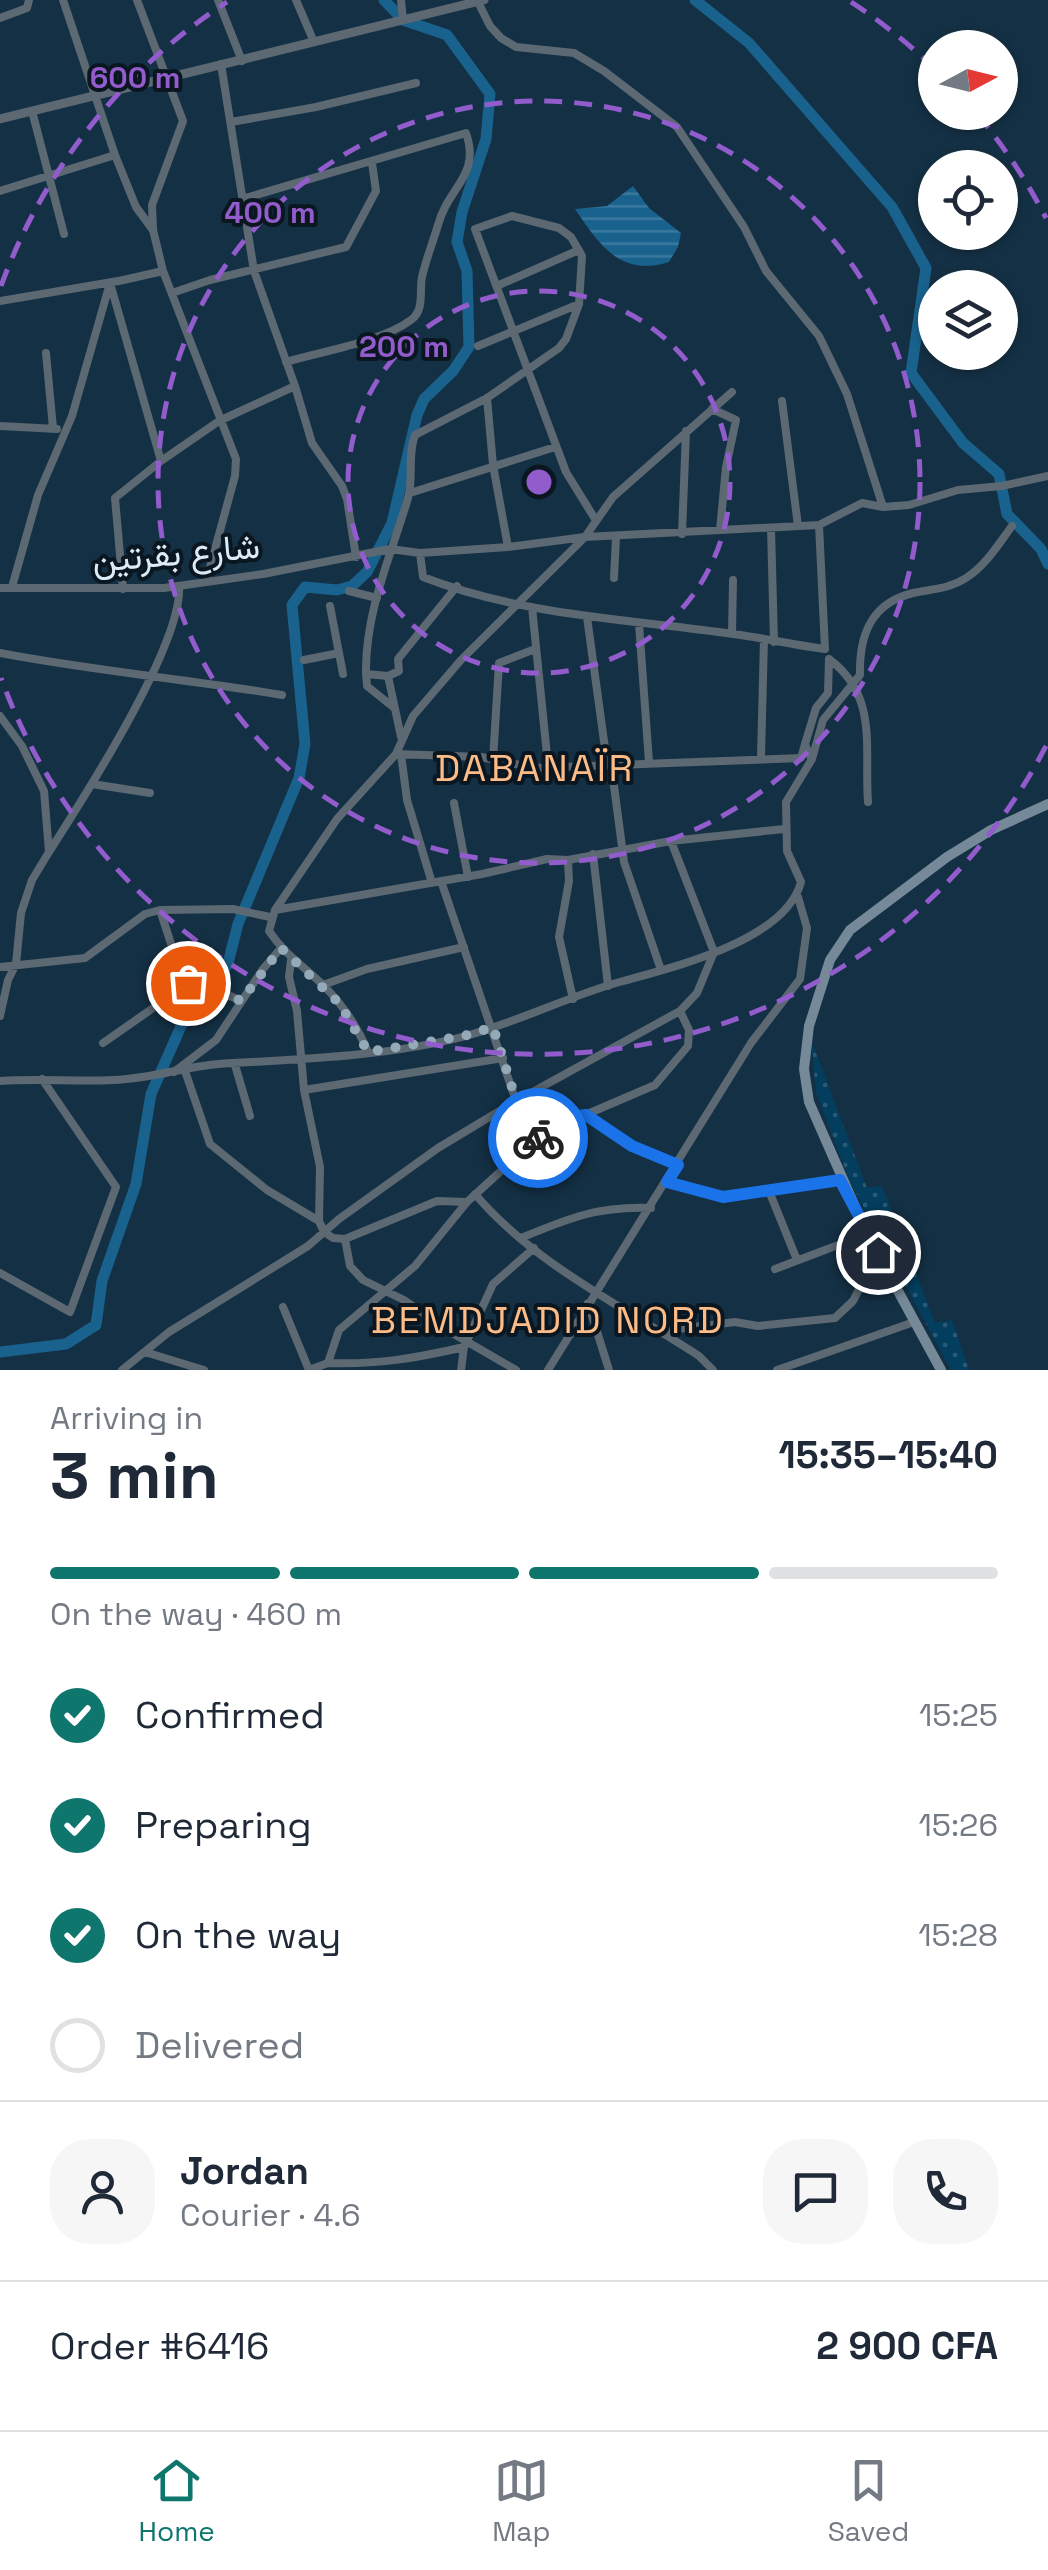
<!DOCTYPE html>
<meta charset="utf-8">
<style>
body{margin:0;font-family:"Space Grotesk",Vazirmatn,sans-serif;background:#f6f6f7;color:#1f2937;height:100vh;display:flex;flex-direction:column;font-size:38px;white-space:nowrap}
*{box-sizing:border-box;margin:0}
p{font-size:32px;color:#747a83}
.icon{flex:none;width:55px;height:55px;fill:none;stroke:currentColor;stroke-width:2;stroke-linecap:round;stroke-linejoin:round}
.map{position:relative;height:1370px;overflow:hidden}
.details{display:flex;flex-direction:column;background:#fff;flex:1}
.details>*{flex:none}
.needle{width:65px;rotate:83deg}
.tools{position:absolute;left:918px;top:30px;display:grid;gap:20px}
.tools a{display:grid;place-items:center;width:100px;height:100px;border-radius:50%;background:#fff;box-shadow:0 2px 8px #0004;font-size:50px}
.pin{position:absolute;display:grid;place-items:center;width:85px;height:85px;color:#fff;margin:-42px;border:5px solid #fff;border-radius:50%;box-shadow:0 2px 10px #0007}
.courier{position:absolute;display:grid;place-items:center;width:100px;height:100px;margin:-50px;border:8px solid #1a73e8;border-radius:50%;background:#fff;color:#222;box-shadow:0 2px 12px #0007}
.head em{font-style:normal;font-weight:600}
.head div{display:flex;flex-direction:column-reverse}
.head{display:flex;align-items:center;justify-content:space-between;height:170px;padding:0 50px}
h1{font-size:65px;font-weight:600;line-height:75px}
.bar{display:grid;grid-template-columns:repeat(4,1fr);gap:15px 10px;align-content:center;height:120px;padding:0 50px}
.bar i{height:12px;border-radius:8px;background:#e0e1e3}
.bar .current{background:#0f766e}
.bar p{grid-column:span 4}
.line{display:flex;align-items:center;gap:25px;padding:0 50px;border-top:2px solid #e0e1e3}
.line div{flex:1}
.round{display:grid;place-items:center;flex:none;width:105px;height:105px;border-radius:40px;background:#f6f6f7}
ol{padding:0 50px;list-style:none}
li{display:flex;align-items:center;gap:30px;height:110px}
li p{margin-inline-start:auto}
li .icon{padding:10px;border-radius:50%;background:#0f766e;color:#fff;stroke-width:4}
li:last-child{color:#747a83}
li i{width:55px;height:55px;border:5px solid #e0e1e3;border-radius:50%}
.dock{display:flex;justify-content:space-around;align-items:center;height:140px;border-top:2px solid #e0e1e3;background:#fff;font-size:28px;color:#747a83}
.dock a{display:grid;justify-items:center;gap:5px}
.dock .current{color:#0f766e}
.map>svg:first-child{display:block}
.grass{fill:url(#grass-dots)}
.water{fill:url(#water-rules)}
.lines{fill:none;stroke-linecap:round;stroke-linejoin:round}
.river{stroke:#19628e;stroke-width:11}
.minor{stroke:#5c6872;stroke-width:8}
.tertiary{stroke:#5c6872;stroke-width:9}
.secondary{stroke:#758999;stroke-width:10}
.done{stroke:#95aab9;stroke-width:10;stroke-dasharray:0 18}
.route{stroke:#1a73e8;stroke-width:12}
.ring{fill:none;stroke:#935ccd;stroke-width:5;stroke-dasharray:18 12}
.labels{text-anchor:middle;stroke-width:8;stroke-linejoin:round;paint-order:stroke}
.street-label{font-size:35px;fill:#dbebf8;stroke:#0b1720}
.neighbourhood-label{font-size:38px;letter-spacing:2.5px;fill:#fcbc88;stroke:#0b1720}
.centre{fill:#935ccd;stroke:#0b1720;stroke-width:5}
.ring-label{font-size:30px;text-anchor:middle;font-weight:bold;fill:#935ccd;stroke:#0b1720;stroke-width:8;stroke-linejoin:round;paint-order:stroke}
</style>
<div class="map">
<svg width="1048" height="1370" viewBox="0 0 1048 1370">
<defs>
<pattern id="grass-dots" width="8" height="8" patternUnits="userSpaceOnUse" patternTransform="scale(2.5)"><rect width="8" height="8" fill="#033e5e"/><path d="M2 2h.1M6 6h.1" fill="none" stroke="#275a76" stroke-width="1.8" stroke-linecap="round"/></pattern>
<pattern id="water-rules" width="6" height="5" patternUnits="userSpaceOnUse" patternTransform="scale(2.5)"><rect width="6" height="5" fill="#19628e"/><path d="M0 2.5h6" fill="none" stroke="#3a799f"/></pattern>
</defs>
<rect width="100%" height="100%" fill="#143044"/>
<!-- grass -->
<path class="grass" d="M 811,1040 L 867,1188 L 882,1186 L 935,1323 L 952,1320 L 969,1370 L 951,1370 L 850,1182 L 816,1092 Z"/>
<!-- water -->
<path class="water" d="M 633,186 L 649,208 L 681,233 L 678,247 L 669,262 C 621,277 600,246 575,209 L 607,206 Z"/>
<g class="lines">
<!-- river -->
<path class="river" d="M 695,0 L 749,43 L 892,207 L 926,268 L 911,373 L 963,443 L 999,474 L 1007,514 L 1041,549 L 1048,564
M 0,1352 L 66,1344 L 96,1325 L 102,1281 L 136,1184 L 151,1094 L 182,1024 L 210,1001 L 228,963 L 238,924 L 299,778 L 305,744 L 292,605 L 305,587 L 337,590 L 352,586 L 367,572 L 392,523 L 417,415 L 424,399 L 453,371 L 469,347 L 467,271 L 457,242 L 462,212 L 486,139 L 490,94 L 447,35 L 403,20 L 384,0"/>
<!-- minor -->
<path class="minor" d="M 137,0 L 183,121 L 152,205 L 153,230 L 163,271 L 236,459 L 235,476 L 206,582
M 218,0 L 242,61
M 296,0 L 314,42
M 401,0 L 403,20
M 478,2 L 490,26 L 501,38 L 516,47 L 574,53 L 604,71 L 677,127 L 744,227 L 766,271 L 819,336 L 847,394 L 883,507
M 0,18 L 27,8 L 29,0
M 221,64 L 254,271 L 295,386 L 312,443 L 342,486 L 347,499 L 356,557
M 32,111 L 64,234
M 231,122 L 316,107 L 416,83
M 115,155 L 136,207 L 153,230
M 0,191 L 115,155 L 63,0
M 242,199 L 466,133 C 481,176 448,187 438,225 C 433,242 426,259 422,277 C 419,291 425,310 411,320 C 381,342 323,351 286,362
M 119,281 L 163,271
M 110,283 L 161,461
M 499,285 L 579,250
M 172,293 L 210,280 L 346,247 L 376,191 L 372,163
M 0,301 L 124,280
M 478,346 L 579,304
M 46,353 L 53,428
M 487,398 L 493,465 L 508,547
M 782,401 L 798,526
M 712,409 L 736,420 L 726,467 L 720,530
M 0,426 L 57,429
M 410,493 L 555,447
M 771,528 L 774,642
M 682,534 L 686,431
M 420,553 L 423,577 C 523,616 629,619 733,634 C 764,638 794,645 825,649 L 819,525
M 614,578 L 616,537
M 12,587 L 38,495 L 72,416 L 110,283
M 0,588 L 164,588 L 263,574 L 390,549 L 420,553 L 508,547 L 585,537 L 819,525 L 862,503 L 883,507 L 909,505 L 958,490 L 1002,486 L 1048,476
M 123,589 L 115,498 L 161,461 L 219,421 L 295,386
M 349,591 L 377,598
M 330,606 L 343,674
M 532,607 L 548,765
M 587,617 L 607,763
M 639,624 L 649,762
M 732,633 L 733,580
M 0,653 C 93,671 188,679 282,695
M 829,659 C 879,696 864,748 868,802
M 304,660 L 339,653
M 366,674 L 367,686 L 393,707
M 388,676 L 366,674 C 365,611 391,556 408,498 C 414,478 407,455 415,435 L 487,398 L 559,348 L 566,339 L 579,304 L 582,256 L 571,237 L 559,228 L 512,216 L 475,229 L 566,472 L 595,519
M 0,716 L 22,746 L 44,791 L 49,852 L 32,880 L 21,913 L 16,964 L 8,980 L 0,1016
M 401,737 L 388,676 L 399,671 L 398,659 L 457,586
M 805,744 L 816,708 L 828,693 L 829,659
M 396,754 L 413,716 L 461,660 L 585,537 L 613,497 L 732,392
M 401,754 L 407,800 L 432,883
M 761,757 L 764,639
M 493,760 L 499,663 L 535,649
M 611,763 L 624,862 L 661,970
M 92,784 L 150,793
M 454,803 L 468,877
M 49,852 C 83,799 183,644 179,586
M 593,854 L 608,986
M 568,860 L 569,881 L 559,937 L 573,999
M 441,881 L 516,1101 L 536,1139
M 275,910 L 337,819 L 396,754 L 481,757 L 535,768 L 801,758 L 805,744 L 811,758
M 291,960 L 289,977 L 297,1011 L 304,1090 L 320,1167 L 319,1221 L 324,1232 L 333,1238 L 345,1239 L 437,1201 L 467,1202 L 536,1139 L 572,1115 L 585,1115 L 632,1146 L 677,1165
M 0,967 L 85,958 L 145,914 L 160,910 L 233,909 L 270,917
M 180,983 L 204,984 L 241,1001
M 323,985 L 367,969 L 464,947
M 103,1043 L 179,990 L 176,959 L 160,910
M 368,1052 C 358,1028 343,1005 324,986 C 305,967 285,955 269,931 L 275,910 L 482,874 L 547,859 L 568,860 L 671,841 L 784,829
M 235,1065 L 250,1116
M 185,1071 L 210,1144 L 267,1190 L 319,1221
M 174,1072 L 216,1040 L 263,969 L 281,948
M 0,1081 C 38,1078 76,1082 113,1080 C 149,1079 184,1067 218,1064 C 301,1059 385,1057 466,1036 C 517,1022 565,998 616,983 C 669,968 785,942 801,882 L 787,851 L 786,802 L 812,759 L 823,720 L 860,675 C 859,635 871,603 913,593 C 932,589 949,589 966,578 C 986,565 998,545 1012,526
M 304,1090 L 503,1058
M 585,1115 L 655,1085 L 688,1046 L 689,1030 L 680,1011
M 667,1182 L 723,1197 L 841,1180
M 769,1191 L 797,1260
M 475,1194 C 534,1264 624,1307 699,1356 L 713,1370
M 521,1238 C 569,1218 598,1206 651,1208
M 345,1239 L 350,1266 L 363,1280 L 404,1300 L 447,1330 L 516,1370
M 775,1269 L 867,1234
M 0,1273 L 70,1312 L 116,1187 L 42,1079
M 588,1303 L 609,1370
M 283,1307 L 309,1370 L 328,1363 L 339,1330 L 415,1266 L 467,1202
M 661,1331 L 735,1322 L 758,1326 L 835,1318 L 853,1301 L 878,1252
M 145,1352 L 204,1370
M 328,1363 C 376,1365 417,1358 464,1347
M 122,1370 L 169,1332 L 308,1246 L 339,1219 L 438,1148 L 516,1101 L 680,1011 L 697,993 L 714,952 L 671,841
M 461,1370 L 464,1347 L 493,1284 L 534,1248
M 548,1370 L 751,1043 L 800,979 L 807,928 L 798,897
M 777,1370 L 914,1322"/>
<!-- tertiary -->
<path class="tertiary" d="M 0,119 L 484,0"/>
<!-- secondary -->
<path class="secondary" d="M 941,1370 L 867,1234 L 809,1102 L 804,1069 L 809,1026 L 830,960 L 850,930 L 947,857 L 991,830 L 1048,804"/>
</g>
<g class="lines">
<!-- done -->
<path class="done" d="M 188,983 L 204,984 L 241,1001 L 281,948 L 340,1004 L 368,1052 L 464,1036 L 493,1027 L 516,1100 L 538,1138"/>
<!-- route -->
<path class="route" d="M 538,1138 L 567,1117 L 586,1115 L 632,1146 L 678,1165 L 667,1182 L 723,1197 L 840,1180 L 878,1252"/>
</g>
<!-- distance rings -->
<g class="ring">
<circle cx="539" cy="482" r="191"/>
<circle cx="539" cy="482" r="381"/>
<path d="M1046 746A572 572 0 0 1 1 678M1 286A572 572 0 0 1 227 2M851 2A572 572 0 0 1 933 67M977 114A572 572 0 0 1 1046 218"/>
</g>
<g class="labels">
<!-- street labels -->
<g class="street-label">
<text transform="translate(176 553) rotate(-5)" y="12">شارع بقرتين</text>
</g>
<!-- neighbourhood labels -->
<g class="neighbourhood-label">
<text x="535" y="781">DABANAÏR</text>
<text x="548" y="1333">BEMDJADID NORD</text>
</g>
</g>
<circle cx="539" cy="482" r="15" class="centre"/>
<g class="ring-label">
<text x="135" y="88">600 m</text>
<text x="270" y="223">400 m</text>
<text x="404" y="357">200 m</text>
</g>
</svg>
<div class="tools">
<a><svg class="needle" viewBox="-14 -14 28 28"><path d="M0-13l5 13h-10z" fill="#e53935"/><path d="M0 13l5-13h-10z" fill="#747a83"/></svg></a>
<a><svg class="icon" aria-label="locate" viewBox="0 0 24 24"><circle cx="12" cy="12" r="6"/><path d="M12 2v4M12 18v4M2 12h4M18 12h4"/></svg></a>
<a><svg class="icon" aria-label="layers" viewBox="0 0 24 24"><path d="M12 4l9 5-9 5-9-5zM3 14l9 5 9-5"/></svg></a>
</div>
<div class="pin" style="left:188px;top:983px;background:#ea580c"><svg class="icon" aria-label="bag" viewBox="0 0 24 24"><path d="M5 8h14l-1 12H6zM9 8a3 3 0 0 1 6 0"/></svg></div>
<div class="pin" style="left:878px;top:1252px;background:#1f2937"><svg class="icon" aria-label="home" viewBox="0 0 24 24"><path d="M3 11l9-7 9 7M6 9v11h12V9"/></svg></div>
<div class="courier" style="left:538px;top:1138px"><svg class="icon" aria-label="bike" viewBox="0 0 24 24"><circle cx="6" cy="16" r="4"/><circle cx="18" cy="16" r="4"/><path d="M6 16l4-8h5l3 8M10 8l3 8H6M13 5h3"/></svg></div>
</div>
<section class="details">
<div class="head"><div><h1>3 min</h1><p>Arriving in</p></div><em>15:35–15:40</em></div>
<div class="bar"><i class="current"></i><i class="current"></i><i class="current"></i><i></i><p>On the way · 460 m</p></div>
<ol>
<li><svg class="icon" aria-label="check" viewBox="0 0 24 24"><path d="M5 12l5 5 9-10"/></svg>Confirmed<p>15:25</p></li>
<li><svg class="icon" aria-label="check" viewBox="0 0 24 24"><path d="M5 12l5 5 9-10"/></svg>Preparing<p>15:26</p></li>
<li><svg class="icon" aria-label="check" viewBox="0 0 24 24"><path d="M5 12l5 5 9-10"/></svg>On the way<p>15:28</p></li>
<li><i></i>Delivered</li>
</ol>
<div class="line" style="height:180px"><a class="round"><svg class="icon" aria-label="person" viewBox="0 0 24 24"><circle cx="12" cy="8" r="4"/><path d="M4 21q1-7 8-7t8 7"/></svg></a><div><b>Jordan</b><p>Courier · 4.6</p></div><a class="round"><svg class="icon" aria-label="chat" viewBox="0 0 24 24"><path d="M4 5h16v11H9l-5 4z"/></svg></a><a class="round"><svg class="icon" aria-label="phone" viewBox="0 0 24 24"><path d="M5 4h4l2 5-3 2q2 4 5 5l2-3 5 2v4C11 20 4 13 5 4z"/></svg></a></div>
<div class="line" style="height:130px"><div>Order #6416</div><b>2 900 CFA</b></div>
</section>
<nav class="dock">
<a class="current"><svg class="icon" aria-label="home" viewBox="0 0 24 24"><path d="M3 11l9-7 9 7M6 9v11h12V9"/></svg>Home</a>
<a><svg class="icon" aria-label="map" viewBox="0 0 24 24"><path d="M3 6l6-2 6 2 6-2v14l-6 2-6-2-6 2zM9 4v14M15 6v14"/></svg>Map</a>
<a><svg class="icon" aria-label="saved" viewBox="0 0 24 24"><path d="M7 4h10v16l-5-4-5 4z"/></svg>Saved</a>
</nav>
